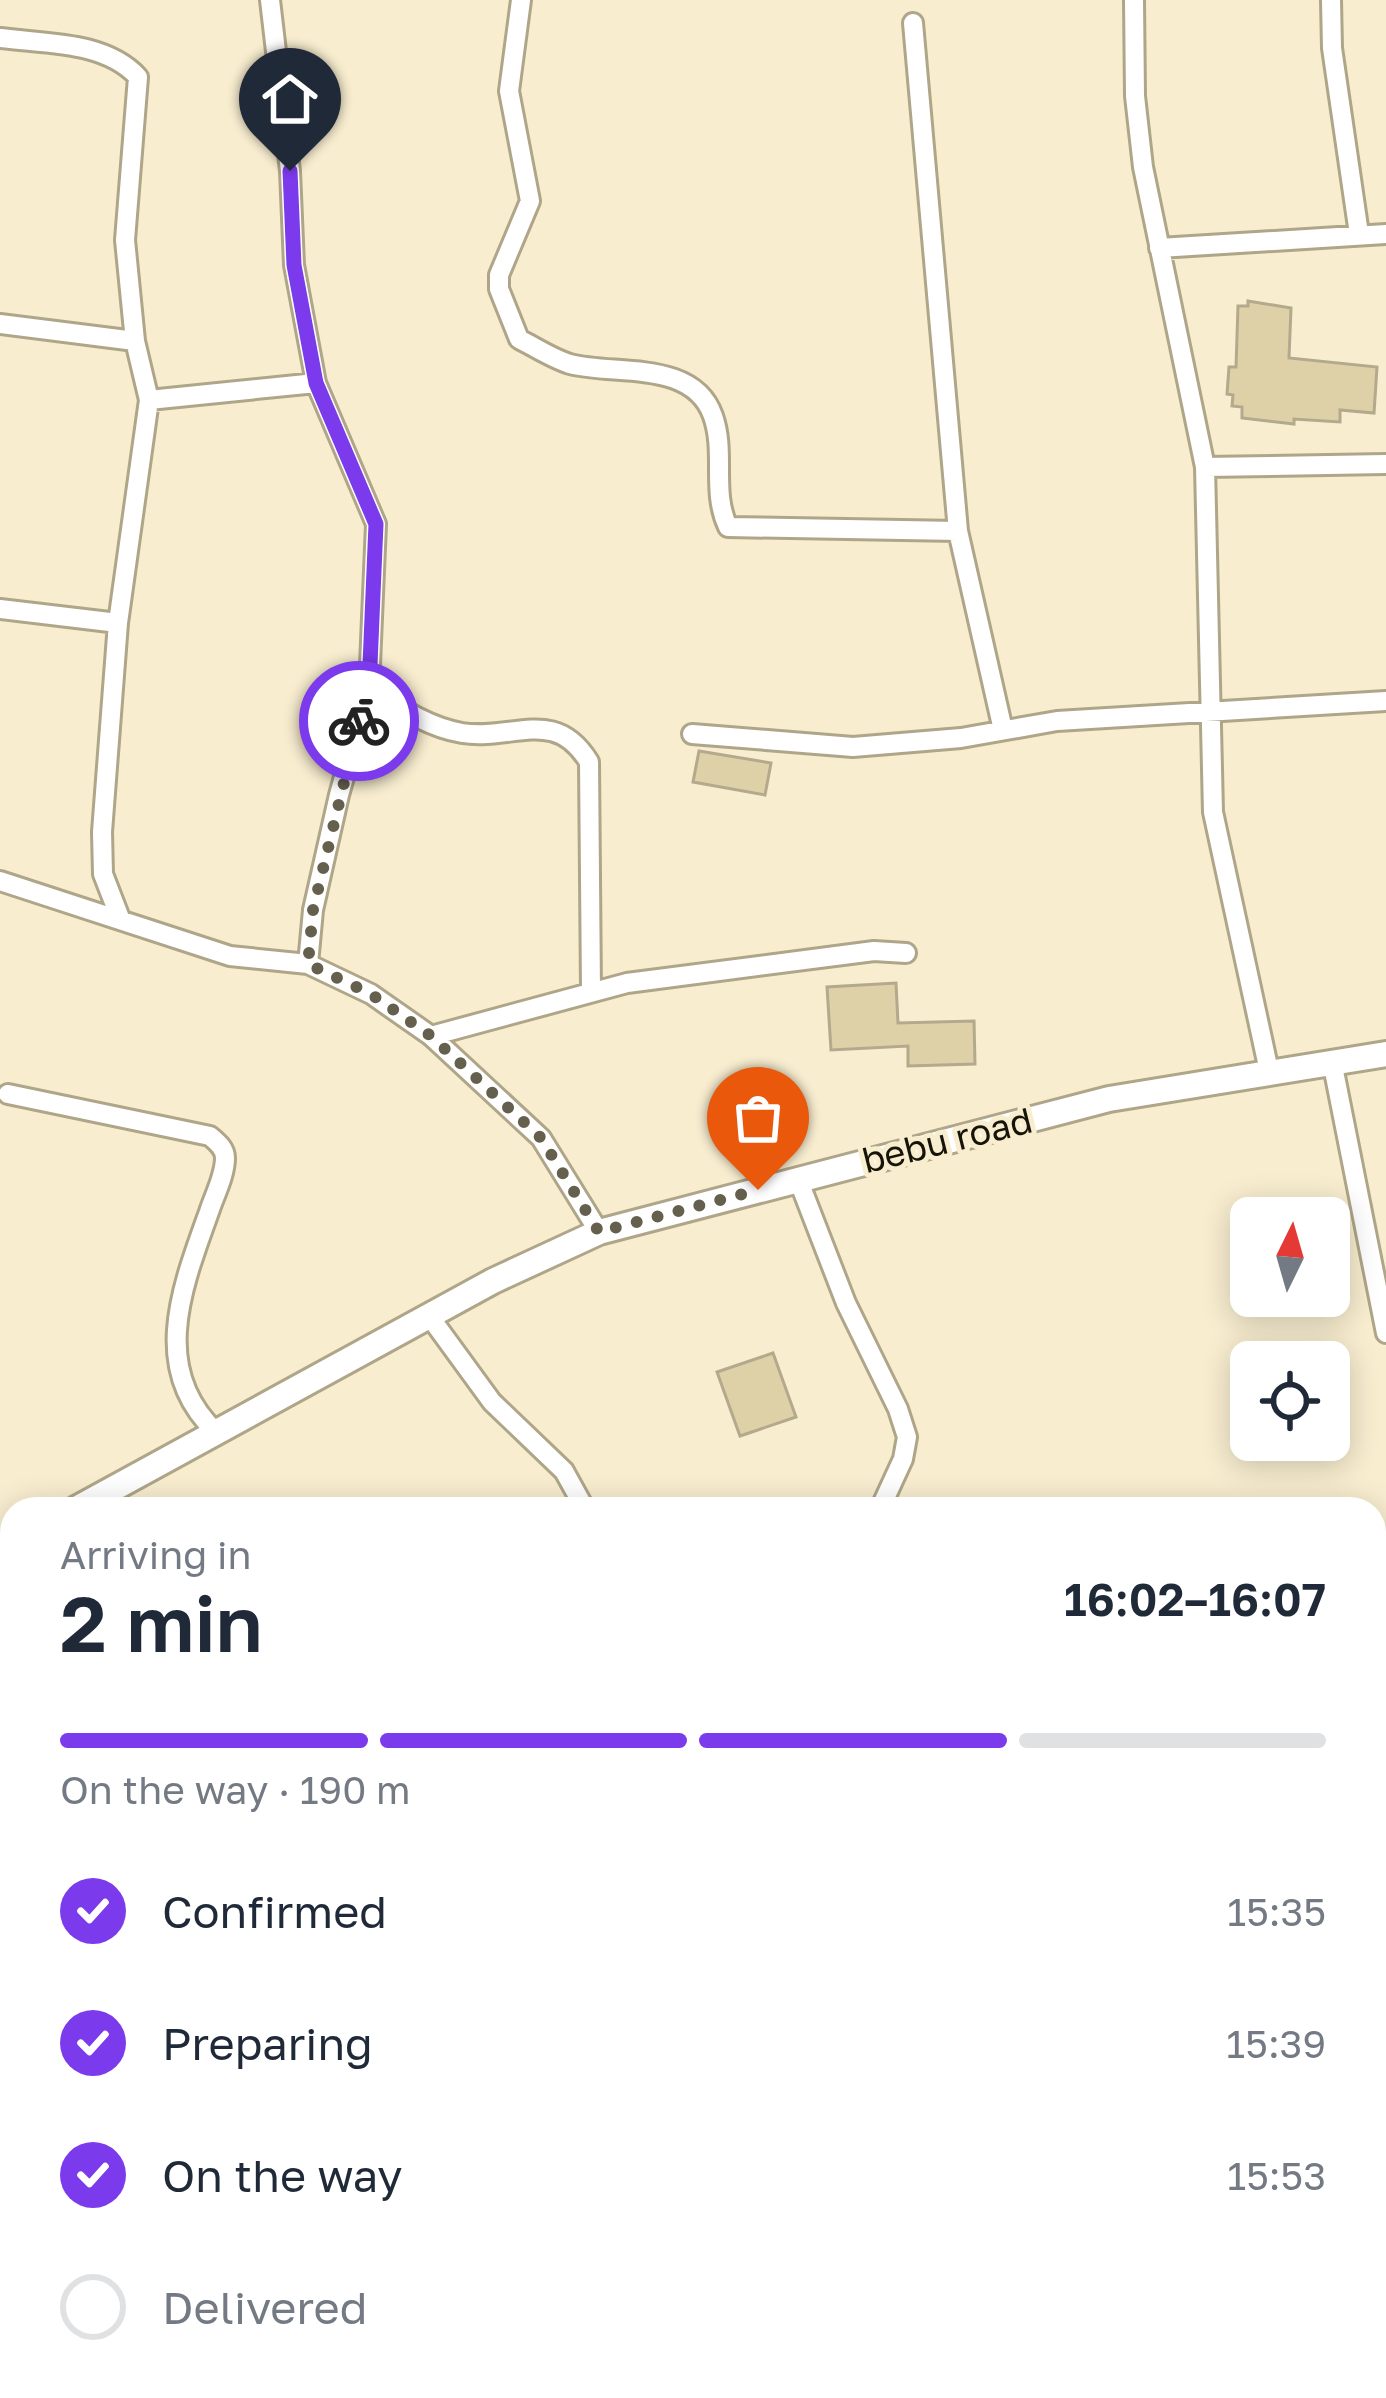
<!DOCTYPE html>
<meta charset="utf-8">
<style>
body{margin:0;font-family:"Golos Text",sans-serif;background:#f2f2f3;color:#1f2937;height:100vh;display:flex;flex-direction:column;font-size:45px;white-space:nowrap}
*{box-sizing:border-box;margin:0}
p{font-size:39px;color:#747a83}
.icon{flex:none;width:66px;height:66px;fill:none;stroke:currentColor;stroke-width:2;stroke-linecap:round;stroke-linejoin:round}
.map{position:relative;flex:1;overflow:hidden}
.details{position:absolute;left:0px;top:1497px;width:1386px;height:903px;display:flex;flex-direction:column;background:#fff;border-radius:36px 36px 0 0;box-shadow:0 6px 30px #0003}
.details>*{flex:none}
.needle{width:78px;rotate:5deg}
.fabs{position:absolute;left:1230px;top:1197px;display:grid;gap:24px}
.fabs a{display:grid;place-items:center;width:120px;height:120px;border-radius:18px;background:#fff;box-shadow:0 6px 30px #0003;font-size:60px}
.pin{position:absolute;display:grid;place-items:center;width:102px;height:102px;color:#fff;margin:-123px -51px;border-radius:50% 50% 50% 0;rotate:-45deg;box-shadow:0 0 12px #0007}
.pin .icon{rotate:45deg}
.courier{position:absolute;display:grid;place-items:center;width:120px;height:120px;margin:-60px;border:9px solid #7c3aed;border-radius:50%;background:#fff;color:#222;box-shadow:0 3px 15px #0007}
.overview em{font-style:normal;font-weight:600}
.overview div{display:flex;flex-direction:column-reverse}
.overview{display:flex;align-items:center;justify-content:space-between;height:204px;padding:0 60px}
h1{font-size:78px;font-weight:600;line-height:90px}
.bar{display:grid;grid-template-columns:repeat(4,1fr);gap:18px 12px;align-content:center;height:144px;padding:0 60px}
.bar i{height:15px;border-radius:9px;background:#e0e1e3}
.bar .current{background:#7c3aed}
.bar p{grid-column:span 4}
ol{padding:0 60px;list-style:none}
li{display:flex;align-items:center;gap:36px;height:132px}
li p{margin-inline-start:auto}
li .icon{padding:12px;border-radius:50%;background:#7c3aed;color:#fff;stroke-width:4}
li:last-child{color:#747a83}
li i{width:66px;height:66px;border:6px solid #e0e1e3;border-radius:50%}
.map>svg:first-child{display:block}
.building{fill:#dfd1a7;stroke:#b3a98d;stroke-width:3}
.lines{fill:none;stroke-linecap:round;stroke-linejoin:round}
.minor-casing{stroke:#afa588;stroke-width:24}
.tertiary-casing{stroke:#afa588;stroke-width:30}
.minor{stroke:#fff;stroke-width:18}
.tertiary{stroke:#fff;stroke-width:24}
.done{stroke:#655f4e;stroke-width:12;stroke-dasharray:0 21.6}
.route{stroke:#7c3aed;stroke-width:15}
.labels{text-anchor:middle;stroke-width:10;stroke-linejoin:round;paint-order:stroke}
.street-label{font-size:36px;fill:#161308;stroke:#f8edcf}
</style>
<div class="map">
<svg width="1386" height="2398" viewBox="0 0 1386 2398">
<rect width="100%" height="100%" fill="#f8edcf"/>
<!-- building -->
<path class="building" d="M 1248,301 L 1291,308 L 1289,358 L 1377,367 L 1374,413 L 1340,410 L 1340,422 L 1294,419 L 1294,424 L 1242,418 L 1242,407 L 1232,406 L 1233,395 L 1227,394 L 1229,367 L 1236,367 L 1238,306 L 1248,306 Z
M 699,751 L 771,763 L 765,795 L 693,782 Z
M 896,983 L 898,1023 L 974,1021 L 975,1064 L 908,1066 L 908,1046 L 831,1050 L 827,987 Z
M 773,1353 L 796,1417 L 740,1436 L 717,1372 Z"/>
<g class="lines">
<defs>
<path id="minor" d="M 270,0 L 290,171 L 294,265 L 316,383 L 376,524 L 369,688 L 339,795 L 313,910 L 308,964 L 371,994 L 431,1036 L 541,1138 L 599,1232
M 521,0 L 509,91 L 530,201 L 499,275 L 499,289 L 519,339 C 535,347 553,359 570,364 C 615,376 693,359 713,416 C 726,453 711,491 728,527 L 958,531
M 1134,0 L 1135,96 L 1143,167 L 1205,467 L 1213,812 L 1269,1071
M 1331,0 L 1332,48 L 1359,234
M 913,23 L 958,531 L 1003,730
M 0,38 C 46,44 105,41 138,77 L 125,240 L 135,341
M 1159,248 L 1386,234
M 0,324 L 135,341 L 149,400 L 118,623 L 102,832 L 103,874 L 120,918
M 149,400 L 316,383
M 1205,467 L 1386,464
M 0,609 L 118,623
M 369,688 C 399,707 427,727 462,733 C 513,741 555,706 589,762 L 591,991
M 692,734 L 853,747 L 961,738 L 1057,721 L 1386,701
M 0,881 L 230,956 L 308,964
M 431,1036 L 627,983 L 874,951 L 906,953
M 1332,1061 L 1386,1333
M 8,1094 L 210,1136 C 217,1142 225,1148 225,1158 C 225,1176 214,1196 209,1212 C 182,1287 149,1369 216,1432
M 798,1179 L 846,1303 L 898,1409 L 907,1437 L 903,1459 L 880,1509
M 430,1317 L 492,1402 L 564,1471 L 585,1509
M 0,1578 L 12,1601
M 1374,1740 L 1386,1738
M 1374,1991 L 1386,1986
M 1374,2225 L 1386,2220
M 0,2307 L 12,2340
M 30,2388 L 38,2398
M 530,2388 L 532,2398
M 928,2388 L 930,2398
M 903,2398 L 910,2388
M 1191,2398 L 1198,2388"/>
<path id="tertiary" d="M 76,1509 L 493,1281 L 599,1232 L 1109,1099 L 1386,1054
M 0,1548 L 12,1541"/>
</defs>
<!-- minor casing -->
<use href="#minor" class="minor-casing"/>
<!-- tertiary casing -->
<use href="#tertiary" class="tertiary-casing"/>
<!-- minor -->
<use href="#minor" class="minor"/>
<!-- tertiary -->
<use href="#tertiary" class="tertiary"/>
</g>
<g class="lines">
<!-- done -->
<path class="done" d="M 359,721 L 313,910 L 308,964 L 371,994 L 431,1036 L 541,1138 L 599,1232 L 758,1190"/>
<!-- route -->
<path class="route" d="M 290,171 L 294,265 L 316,383 L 376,524 L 369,688 L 359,721"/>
</g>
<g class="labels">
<!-- street labels -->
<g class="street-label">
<text transform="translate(947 1140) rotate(-14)" y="13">bebu road</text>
</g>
</g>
</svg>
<div class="fabs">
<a><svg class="needle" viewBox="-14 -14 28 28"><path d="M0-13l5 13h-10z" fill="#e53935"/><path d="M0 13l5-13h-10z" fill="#747a83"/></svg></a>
<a><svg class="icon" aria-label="locate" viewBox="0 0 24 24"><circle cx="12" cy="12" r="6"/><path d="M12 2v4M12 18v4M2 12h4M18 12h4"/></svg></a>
</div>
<div class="pin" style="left:758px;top:1190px;background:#ea580c"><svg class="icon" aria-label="bag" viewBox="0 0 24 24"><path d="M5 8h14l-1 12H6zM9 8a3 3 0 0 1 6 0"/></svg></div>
<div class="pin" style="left:290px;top:171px;background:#1f2937"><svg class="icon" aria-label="home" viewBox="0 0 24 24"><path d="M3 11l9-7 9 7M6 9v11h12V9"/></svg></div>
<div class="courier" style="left:359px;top:721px"><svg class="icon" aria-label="bike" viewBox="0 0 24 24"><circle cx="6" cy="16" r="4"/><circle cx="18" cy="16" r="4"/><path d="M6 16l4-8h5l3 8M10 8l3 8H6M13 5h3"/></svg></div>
<section class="details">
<div class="overview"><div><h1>2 min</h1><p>Arriving in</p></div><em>16:02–16:07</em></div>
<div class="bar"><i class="current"></i><i class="current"></i><i class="current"></i><i></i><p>On the way · 190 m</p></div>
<ol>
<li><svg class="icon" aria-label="check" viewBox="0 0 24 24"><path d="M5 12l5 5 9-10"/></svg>Confirmed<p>15:35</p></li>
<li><svg class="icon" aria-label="check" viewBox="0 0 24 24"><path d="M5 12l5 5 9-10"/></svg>Preparing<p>15:39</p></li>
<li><svg class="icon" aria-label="check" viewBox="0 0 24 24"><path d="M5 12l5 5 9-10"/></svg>On the way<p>15:53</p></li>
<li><i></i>Delivered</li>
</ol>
</section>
</div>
